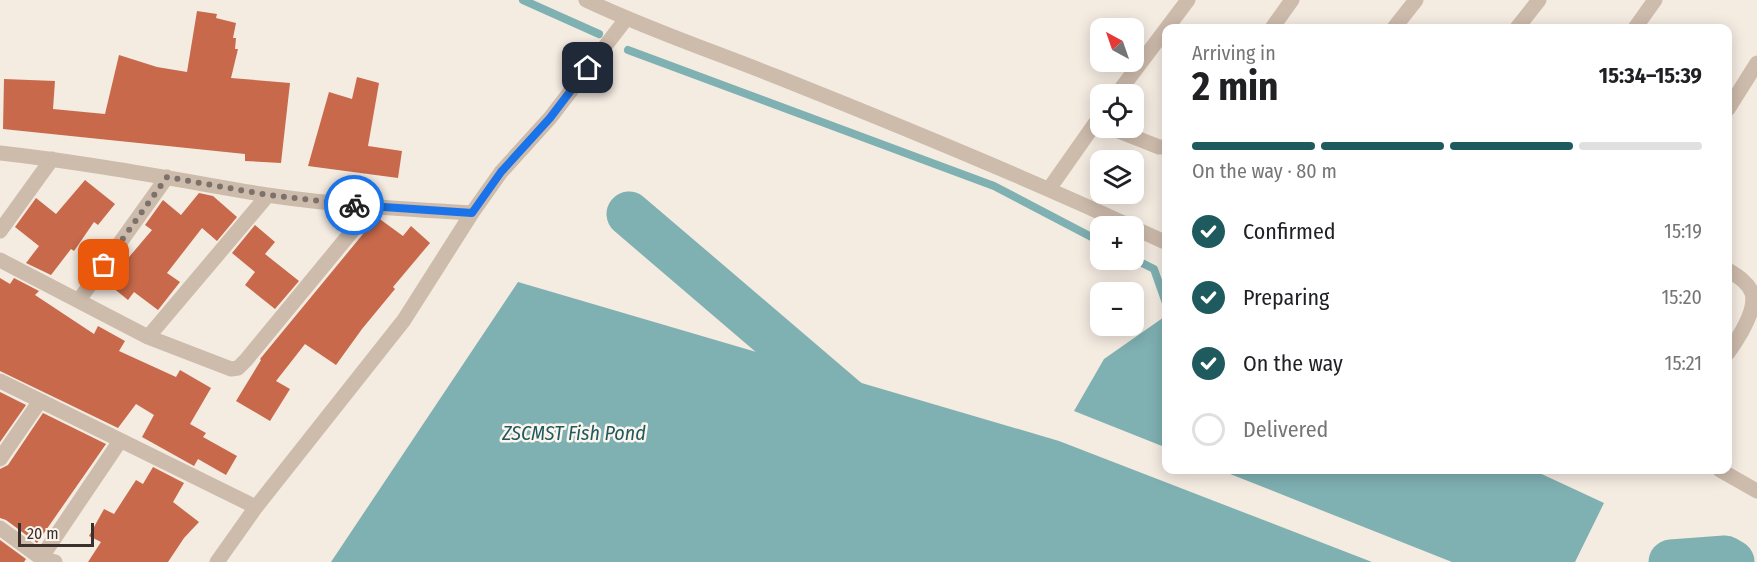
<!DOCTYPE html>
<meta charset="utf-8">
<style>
body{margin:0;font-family:"Fira Sans Condensed",sans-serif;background:#f2f2f2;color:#202124;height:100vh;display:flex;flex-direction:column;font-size:22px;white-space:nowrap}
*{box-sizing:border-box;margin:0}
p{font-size:20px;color:#757577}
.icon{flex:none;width:33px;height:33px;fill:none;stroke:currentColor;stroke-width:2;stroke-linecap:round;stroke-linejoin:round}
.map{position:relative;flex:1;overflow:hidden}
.panel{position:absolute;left:1162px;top:24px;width:570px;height:450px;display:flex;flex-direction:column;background:#fff;border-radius:12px;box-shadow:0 3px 15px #0003}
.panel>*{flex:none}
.needle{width:39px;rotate:320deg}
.tools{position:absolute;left:1090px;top:18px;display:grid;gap:12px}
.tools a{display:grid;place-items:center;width:54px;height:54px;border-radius:12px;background:#fff;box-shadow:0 3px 15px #0003;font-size:30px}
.scale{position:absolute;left:18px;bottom:15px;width:76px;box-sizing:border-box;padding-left:6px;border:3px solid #3b302b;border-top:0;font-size:16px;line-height:21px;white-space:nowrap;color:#3b302b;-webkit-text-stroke:4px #fbf5ee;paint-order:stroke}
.pin{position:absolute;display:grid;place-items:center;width:51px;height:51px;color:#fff;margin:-26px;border-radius:12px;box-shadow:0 3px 9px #0006}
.courier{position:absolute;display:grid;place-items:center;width:60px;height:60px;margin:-30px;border:4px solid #1a73e8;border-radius:50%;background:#fff;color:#222;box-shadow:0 2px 8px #0007}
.head em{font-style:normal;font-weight:700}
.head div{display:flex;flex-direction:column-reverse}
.head{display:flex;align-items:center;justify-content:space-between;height:102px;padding:0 30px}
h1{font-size:39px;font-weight:700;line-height:45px}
.bar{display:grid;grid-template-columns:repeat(4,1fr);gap:9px 6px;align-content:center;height:72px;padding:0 30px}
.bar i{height:8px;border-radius:4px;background:#e0e0e0}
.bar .on{background:#1f5a5e}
.bar p{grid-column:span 4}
ol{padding:0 30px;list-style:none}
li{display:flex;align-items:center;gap:18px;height:66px}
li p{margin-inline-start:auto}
li .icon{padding:6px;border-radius:50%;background:#1f5a5e;color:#fff;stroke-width:4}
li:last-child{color:#757577}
li i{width:33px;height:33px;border:3px solid #e0e0e0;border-radius:50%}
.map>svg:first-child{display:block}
.water{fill:#7fb0b2}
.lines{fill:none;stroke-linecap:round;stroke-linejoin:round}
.stream{stroke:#7fb0b2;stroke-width:8}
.river{stroke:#7fb0b2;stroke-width:45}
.building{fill:#c8694b}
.street{stroke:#cdbbac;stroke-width:15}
.done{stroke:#7c716b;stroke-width:6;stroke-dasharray:0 10.8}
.route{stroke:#1a73e8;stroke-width:8}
.labels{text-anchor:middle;stroke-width:5;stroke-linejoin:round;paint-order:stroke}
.water-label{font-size:20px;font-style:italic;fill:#1f5a5e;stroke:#fbf5ee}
</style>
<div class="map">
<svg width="1757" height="562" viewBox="0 0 1757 562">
<rect width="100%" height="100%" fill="#f4ebe1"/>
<!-- water -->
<path class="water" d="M 518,282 L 1059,441 L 1372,562 L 331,562 Z
M 1167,315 L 1167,448 L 1074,411 L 1104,359 Z
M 1220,470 L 1533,470 L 1604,503 L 1575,562 L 1452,562 Z"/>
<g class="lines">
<!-- stream -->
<path class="stream" d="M 523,0 L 599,34
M 628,50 L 994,186 L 1101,242
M 1134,259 L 1154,269 L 1167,306"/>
<!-- river -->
<path class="river" d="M 629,214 L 855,407
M 1671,562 L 1725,558 L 1732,562"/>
</g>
<!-- building -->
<path class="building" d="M 197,11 L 217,14 L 216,18 L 236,23 L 233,38 L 236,38 L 235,49 L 238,49 L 231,78 L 290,83 L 281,163 L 245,161 L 245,154 L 3,129 L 4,79 L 55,81 L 53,109 L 105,114 L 119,55 L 157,67 L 187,72 Z
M 357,77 L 379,83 L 368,146 L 402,151 L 398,178 L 308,166 L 329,92 L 352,99 Z
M 85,180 L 115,204 L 98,225 L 94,222 L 74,251 L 71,249 L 51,275 L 26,263 L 39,246 L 15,227 L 36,198 L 56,214 Z
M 199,193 L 213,196 L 237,217 L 217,241 L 202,228 L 167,273 L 180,282 L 158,310 L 134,292 L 128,300 L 107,283 L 152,230 L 145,225 L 163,200 L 181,215 Z
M 377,217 L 403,236 L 411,226 L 430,243 L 393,287 L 395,289 L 362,329 L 336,365 L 305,344 L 276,381 L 290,389 L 270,421 L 236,401 L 261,360 L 260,359 Z
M 255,225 L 275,242 L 265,254 L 299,281 L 275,309 L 245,285 L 255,272 L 232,253 Z
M 0,278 L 10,284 L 14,278 L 39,291 L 35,295 L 94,334 L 98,326 L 125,341 L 119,351 L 176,377 L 180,370 L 211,388 L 190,424 L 206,433 L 203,437 L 237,456 L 226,475 L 198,459 L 194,466 L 142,437 L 154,415 L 136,404 L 118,428 L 0,371 Z
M 0,392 L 26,405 L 0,442 Z
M 43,413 L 106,444 L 37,543 L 6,520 L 0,518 L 0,469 L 8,465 Z
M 153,467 L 184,483 L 173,502 L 199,522 L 184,538 L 168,562 L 88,562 L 101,542 L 89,536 L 104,509 L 114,514 L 136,480 L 143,484 Z
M 0,540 L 26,559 L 24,562 L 0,562 Z"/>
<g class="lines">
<!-- street -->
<path class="street" d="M 586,0 C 649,30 715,52 780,78 C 898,125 1015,173 1130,226
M 1272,28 L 1292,0
M 1394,28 L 1416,0
M 1517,28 L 1539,0
M 1635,28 L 1655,0
M 1117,94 L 1188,0
M 1728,109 L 1757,63
M 1111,128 L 1159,147 L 1167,147
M 0,153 C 90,163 178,180 267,195 C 334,205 403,209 472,213
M 1049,189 L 1101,115
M 1134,228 L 1167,243
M 0,231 L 52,159
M 0,260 L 148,337 L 231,369 L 238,368 L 246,360 L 372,207
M 1728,270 C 1737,276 1748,282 1752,293 C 1757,310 1738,339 1728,353
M 79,300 L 167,177
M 148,337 L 268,195
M 0,381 L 256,507
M 0,459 L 40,401
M 1720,470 L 1757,491
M 0,528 L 41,558 L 55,562
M 41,558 L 120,441
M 217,562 L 256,507 L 404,320 L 472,213 L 501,172 L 550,118 L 626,19"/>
</g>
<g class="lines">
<!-- done -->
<path class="done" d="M 104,265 L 167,177 L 268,195 L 354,205"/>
<!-- route -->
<path class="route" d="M 354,205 L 472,213 L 501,172 L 550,118 L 588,68"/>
</g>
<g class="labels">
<!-- water labels -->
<g class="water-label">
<text x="574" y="440">ZSCMST Fish Pond</text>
</g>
</g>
</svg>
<div class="tools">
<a><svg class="needle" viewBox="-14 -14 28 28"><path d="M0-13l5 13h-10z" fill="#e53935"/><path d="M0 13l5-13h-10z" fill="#757577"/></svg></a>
<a><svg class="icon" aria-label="locate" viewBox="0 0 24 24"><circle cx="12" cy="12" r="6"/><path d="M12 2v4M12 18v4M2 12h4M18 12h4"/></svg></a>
<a><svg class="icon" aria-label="layers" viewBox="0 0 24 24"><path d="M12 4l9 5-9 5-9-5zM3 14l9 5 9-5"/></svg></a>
<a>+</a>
<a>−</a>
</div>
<div class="scale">20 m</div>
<div class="pin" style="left:104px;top:265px;background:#ea580c"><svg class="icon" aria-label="bag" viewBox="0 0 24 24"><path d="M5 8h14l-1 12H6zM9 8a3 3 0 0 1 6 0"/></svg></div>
<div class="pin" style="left:588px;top:68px;background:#1f2937"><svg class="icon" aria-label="home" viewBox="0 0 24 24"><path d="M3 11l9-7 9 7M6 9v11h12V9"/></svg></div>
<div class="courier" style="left:354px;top:205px"><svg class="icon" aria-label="bike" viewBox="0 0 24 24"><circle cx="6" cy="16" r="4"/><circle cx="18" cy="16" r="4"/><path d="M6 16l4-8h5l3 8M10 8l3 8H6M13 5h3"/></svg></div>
<section class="panel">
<div class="head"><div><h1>2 min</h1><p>Arriving in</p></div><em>15:34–15:39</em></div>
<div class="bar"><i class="on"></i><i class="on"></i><i class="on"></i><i></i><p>On the way · 80 m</p></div>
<ol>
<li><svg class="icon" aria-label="check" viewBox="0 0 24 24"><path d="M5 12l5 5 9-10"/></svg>Confirmed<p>15:19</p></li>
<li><svg class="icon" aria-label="check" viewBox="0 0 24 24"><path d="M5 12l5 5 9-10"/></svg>Preparing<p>15:20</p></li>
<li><svg class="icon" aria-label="check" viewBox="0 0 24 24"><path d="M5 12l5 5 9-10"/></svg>On the way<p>15:21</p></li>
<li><i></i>Delivered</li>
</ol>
</section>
</div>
